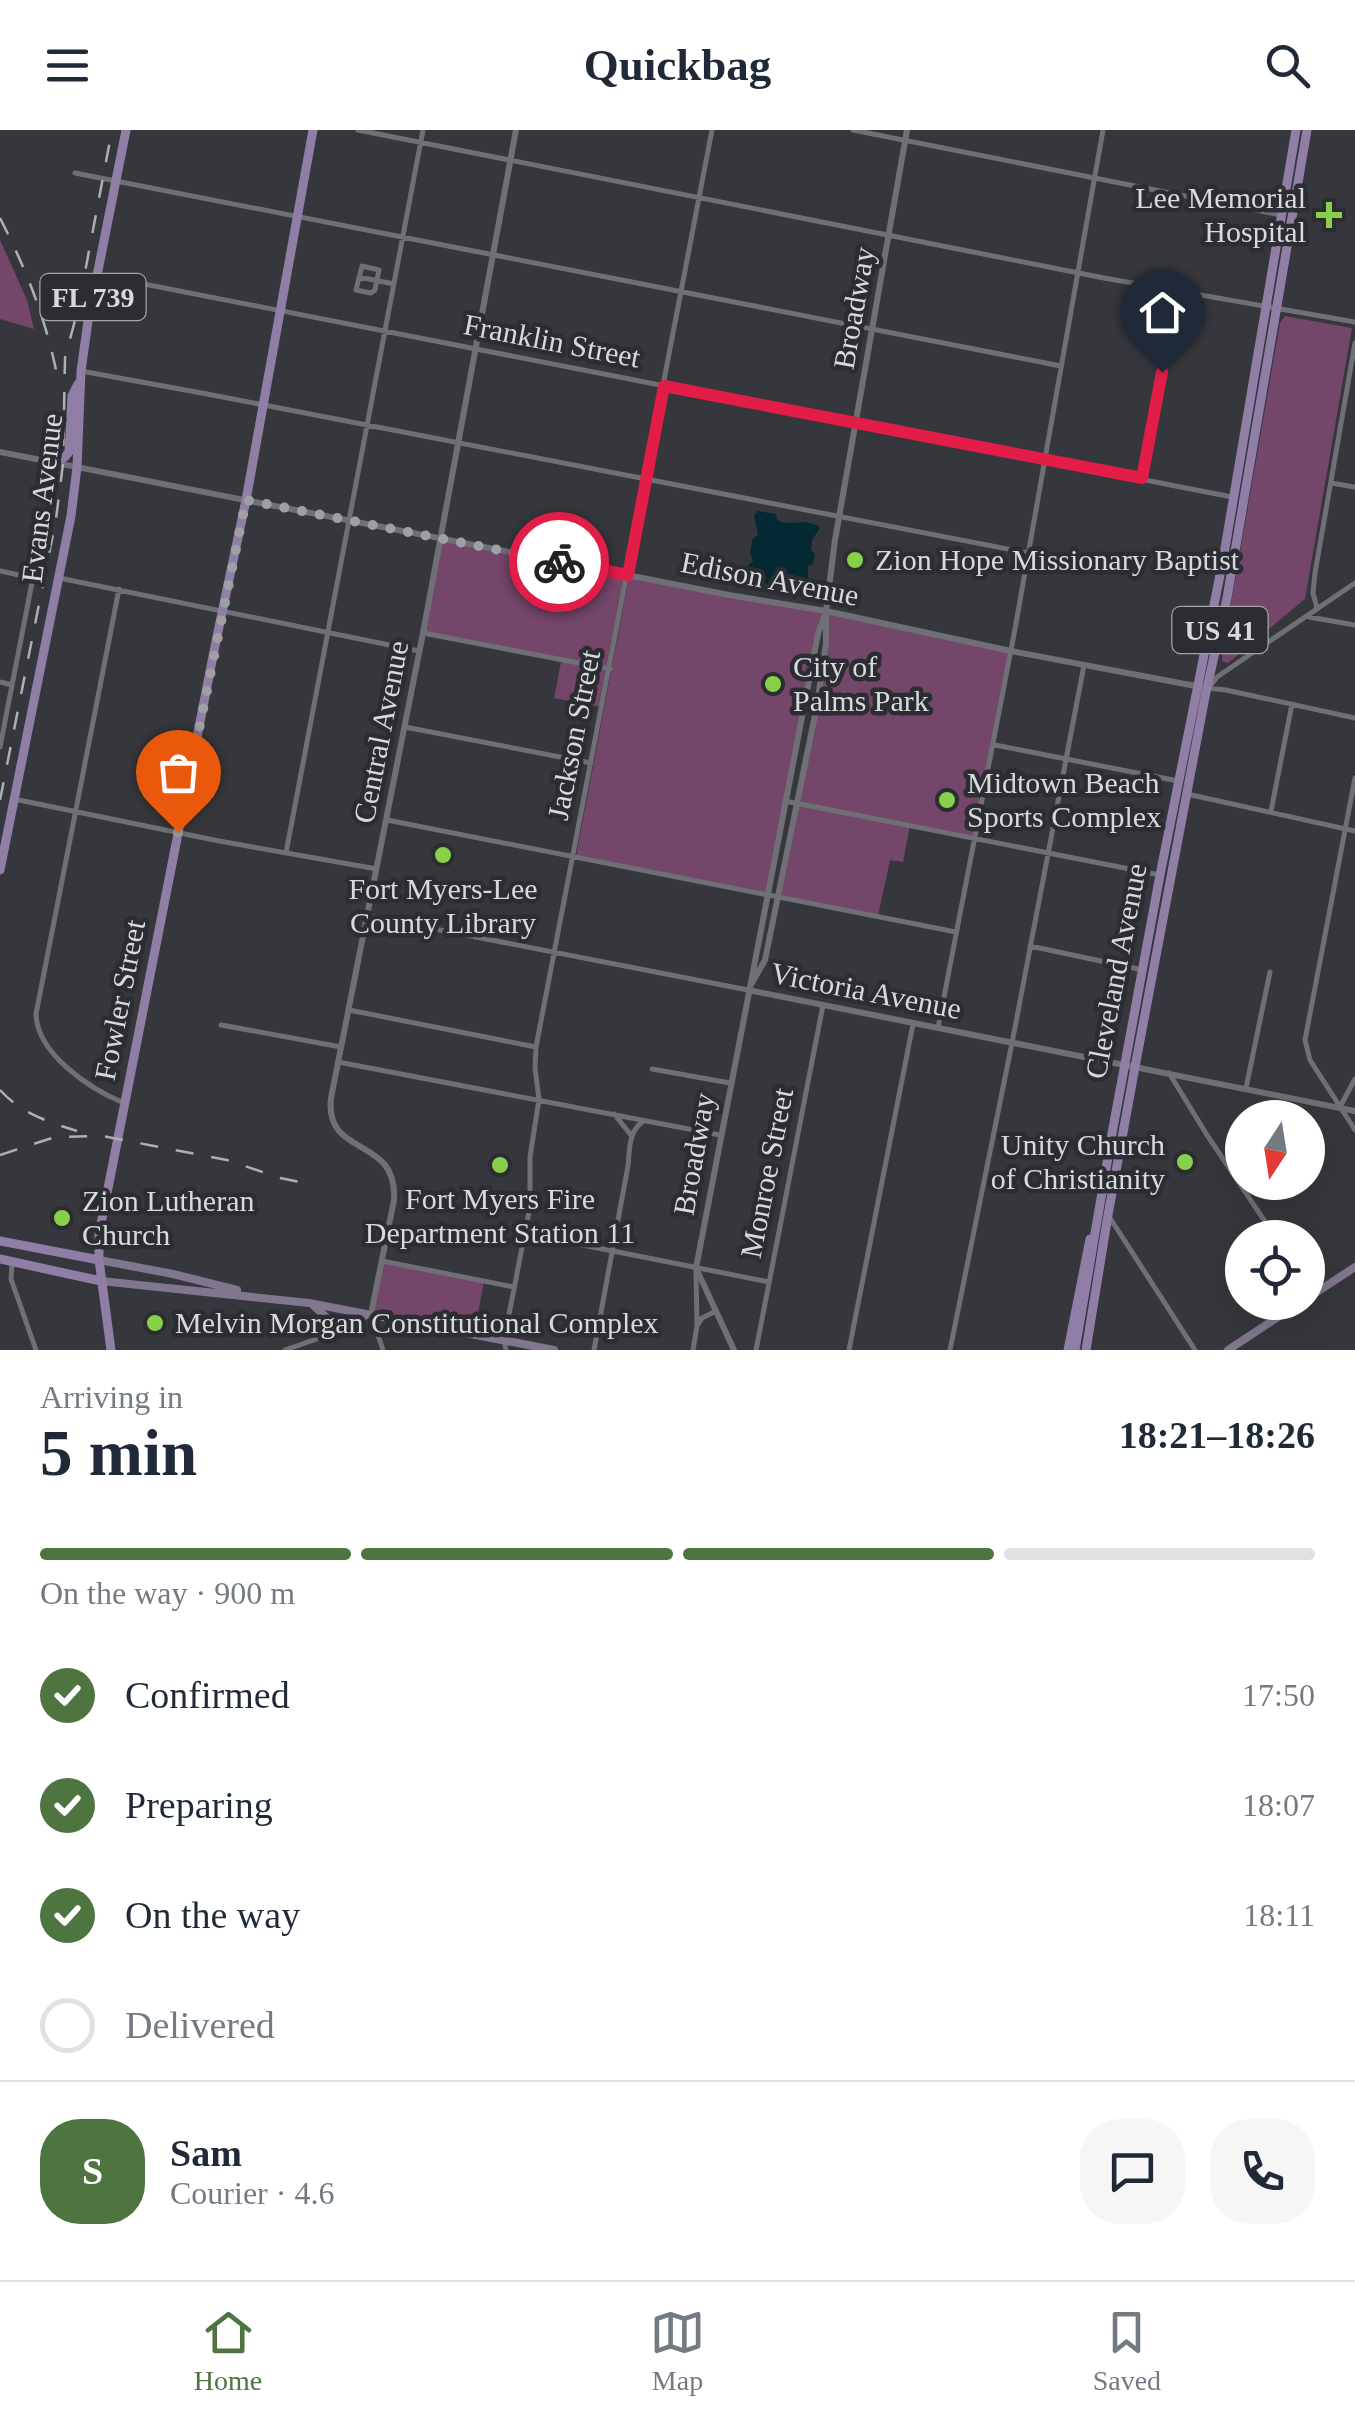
<!DOCTYPE html>
<meta charset="utf-8">
<style>
body{margin:0;font-family:Georgia,serif;background:#f6f6f7;color:#1f2937;height:100vh;display:flex;flex-direction:column;font-size:38px;white-space:nowrap}
*{box-sizing:border-box;margin:0}
p{font-size:32px;color:#747a83}
.icon{flex:none;width:55px;height:55px;fill:none;stroke:currentColor;stroke-width:2;stroke-linecap:round;stroke-linejoin:round}
.map{position:relative;height:1220px;overflow:hidden}
.sheet{display:flex;flex-direction:column;background:#fff;flex:1}
.sheet>*{flex:none}
.needle{width:65px;rotate:192deg}
.fabs{position:absolute;left:1225px;top:970px;display:grid;gap:20px}
.fabs a{display:grid;place-items:center;width:100px;height:100px;border-radius:50%;background:#fff;box-shadow:0 10px 40px #0002;font-size:50px}
.pin{position:absolute;display:grid;place-items:center;width:85px;height:85px;color:#fff;margin:-102px -42px;border-radius:50% 50% 50% 0;rotate:-45deg;box-shadow:0 0 10px #0007}
.pin .icon{rotate:45deg}
.courier{position:absolute;display:grid;place-items:center;width:100px;height:100px;margin:-50px;border:8px solid #e11d48;border-radius:50%;background:#fff;color:#222;box-shadow:0 2px 12px #0007}
.overview em{font-style:normal;font-weight:700}
.overview div{display:flex;flex-direction:column-reverse}
.overview{display:flex;align-items:center;justify-content:space-between;height:170px;padding:0 40px}
h1{font-size:65px;font-weight:700;line-height:75px}
.bar{display:grid;grid-template-columns:repeat(4,1fr);gap:15px 10px;align-content:center;height:120px;padding:0 40px}
.bar i{height:12px;border-radius:8px;background:#e0e1e3}
.bar .active{background:#4e7440}
.bar p{grid-column:span 4}
.line{display:flex;align-items:center;gap:25px;padding:0 40px;border-top:2px solid #e0e1e3}
.line div{flex:1}
.round{display:grid;place-items:center;flex:none;width:105px;height:105px;border-radius:40px;background:#f6f6f7}
ol{padding:0 40px;list-style:none}
li{display:flex;align-items:center;gap:30px;height:110px}
li p{margin-inline-start:auto}
li .icon{padding:10px;border-radius:50%;background:#4e7440;color:#fff;stroke-width:4}
li:last-child{color:#747a83}
li i{width:55px;height:55px;border:5px solid #e0e1e3;border-radius:50%}
header{display:flex;justify-content:space-between;align-items:center;height:130px;padding:0 40px;background:#fff;font-size:45px;font-weight:700}
.tabs{display:flex;justify-content:space-around;align-items:center;height:140px;border-top:2px solid #e0e1e3;background:#fff;font-size:28px;color:#747a83}
.tabs a{display:grid;justify-items:center;gap:5px}
.tabs .active{color:#4e7440}
.map>svg:first-child{display:block}
.green{fill:#74466a}
.water{fill:#052933}
.lines{fill:none;stroke-linecap:round;stroke-linejoin:round}
.minor{stroke:#6f7076;stroke-width:5}
.tertiary{stroke:#6f7076;stroke-width:6}
.secondary{stroke:#80778e;stroke-width:8}
.primary{stroke:#907ea6;stroke-width:9}
.rail{stroke:#aeafb2;stroke-width:2.5;stroke-dasharray:18 18;stroke-linecap:butt}
.done{stroke:#9fa0a4;stroke-width:10;stroke-dasharray:0 18}
.route{stroke:#e11d48;stroke-width:12}
.poi-dot{fill:#88cf4a;stroke:#2c2d32;stroke-width:4}
.labels{text-anchor:middle;stroke-width:9;stroke-linejoin:round;paint-order:stroke}
.shield{fill:#2c2d32;stroke:#a4a5a9;stroke-width:2.5}
.shield-label{font-size:28px;font-weight:bold;fill:#d8d9dc}
.poi-label{font-size:30px;fill:#d8d9dc;stroke:#2c2d32;text-anchor:start}
.street-label{font-size:30px;fill:#d8d9dc;stroke:#2c2d32}
</style>
<header><svg class="icon" aria-label="menu" viewBox="0 0 24 24"><path d="M4 6h16M4 12h16M4 18h16"/></svg>Quickbag<svg class="icon" aria-label="search" viewBox="0 0 24 24"><circle cx="10" cy="10" r="6"/><path d="M15 15l6 6"/></svg></header>
<div class="map">
<svg width="1355" height="1220" viewBox="0 0 1355 1220">
<rect width="100%" height="100%" fill="#36373c"/>
<!-- green -->
<path class="green" d="M 0,110 L 27,170 L 34,199 L 0,189 Z
M 1285,186 L 1352,198 L 1305,469 L 1228,533 L 1222,531 L 1222,525 L 1280,193 Z
M 441,410 L 627,446 L 609,538 L 425,502 Z
M 629,447 L 824,483 L 766,764 L 576,726 Z
M 828,483 L 1009,522 L 974,707 L 910,695 L 903,732 L 890,730 L 878,786 L 781,766 L 828,515 Z
M 561,532 L 608,541 L 601,577 L 554,568 Z
M 382,1131 L 484,1151 L 474,1204 L 371,1184 Z"/>
<!-- water -->
<path class="water" d="M 757,381 L 776,384 L 777,389 L 781,392 C 796,395 808,388 820,398 L 812,410 L 811,420 L 815,424 L 813,434 L 808,436 L 808,450 L 800,462 L 794,460 L 790,451 L 780,450 L 774,458 L 745,450 L 748,435 L 753,431 L 750,422 L 753,408 L 758,405 L 754,386 Z"/>
<g class="lines">
<!-- minor -->
<path class="minor" d="M 358,0 L 1104,148 L 1355,192
M 853,0 L 1281,85
M 75,43 L 1061,236
M 362,136 L 379,140 L 375,160 L 371,163 L 356,160 Z
M 98,145 L 1232,367
M 359,147 L 394,154
M 81,241 L 207,264 L 1028,423
M 1142,348 L 1177,161
M 1331,353 L 1355,357
M 0,441 L 33,448
M 59,448 L 419,521
M 119,459 L 36,884 C 37,924 90,959 124,973
M 1317,478 L 1313,463 L 1315,443 L 1355,213
M 1309,487 L 1355,495
M 423,503 L 610,539
M 0,552 L 12,555
M 1211,555 L 1217,547 L 1355,453
M 1207,558 L 1226,560 L 1355,588
M 405,597 L 591,633
M 995,615 L 1178,651
M 0,617 L 43,396
M 1355,648 L 1305,910 L 1310,930 L 1355,1000
M 1187,664 L 1355,701
M 14,669 L 219,711 L 377,739
M 785,671 L 1160,745
M 1271,681 L 1292,574
M 387,690 L 956,802
M 286,723 L 423,0
M 368,786 L 748,860
M 1030,816 L 1143,840
M 349,880 L 536,917
M 221,895 L 341,917
M 938,898 L 1015,499 L 1103,0
M 338,932 L 720,1005
M 652,939 L 730,953
M 1169,943 L 1207,1005 L 1276,1108
M 1246,958 L 1270,842
M 1340,977 L 1355,949
M 614,984 L 631,1005
M 1110,1088 L 1195,1220
M 527,1104 L 769,1152
M 382,1131 L 514,1157
M 12,1133 L 11,1149 L 36,1220
M 698,1194 L 702,1188 L 716,1181
M 285,1220 L 345,1199 L 371,1184 L 383,1220
M 506,1220 L 504,1210 L 530,1077 L 530,1027 L 539,969 L 535,938 L 536,917 L 712,0
M 594,1220 L 628,1036 C 630,1018 628,1003 643,991
M 693,1220 L 697,1196 L 696,1141
M 756,1220 L 823,875
M 849,1220 L 913,894
M 950,1220 L 1012,913 L 1084,535"/>
<!-- tertiary -->
<path class="tertiary" d="M 0,322 L 729,465 L 826,481 L 1011,521 L 1201,557
M 748,860 L 765,830 L 817,575 L 826,513 L 826,481 L 835,410 L 907,0
M 748,860 L 1355,981
M 371,1184 L 394,1070 C 398,1004 324,1029 331,968 L 423,503 L 516,0
M 734,1220 L 696,1138 L 818,504 L 824,487"/>
<!-- secondary -->
<path class="secondary" d="M 99,1130 L 173,1144 L 237,1160
M 101,1151 L 309,1173 L 554,1220
M 1308,1168 L 1355,1137
M 313,1175 L 327,1188 L 328,1196 L 323,1206
M 1228,1220 L 1301,1172"/>
<!-- primary -->
<path class="primary" d="M 55,333 L 65,327 L 69,322 L 72,266 L 78,254
M 0,740 L 71,386 L 77,337 L 81,241 L 88,191 L 126,0
M 0,1111 L 99,1130
M 0,1129 L 101,1151
M 111,1220 L 99,1130 L 99,1104 L 216,511 L 246,370 L 313,0
M 1068,1220 L 1090,1109
M 1075,1220 L 1113,998 L 1160,745 L 1223,430 L 1296,0
M 1086,1220 L 1108,1085 L 1135,937 L 1205,567 L 1227,468 L 1307,0"/>
<!-- rail -->
<path class="rail" d="M 0,88 C 26,139 46,189 57,245
M 0,670 L 56,389 L 63,334 L 65,228 L 78,179 L 112,0
M 0,960 C 21,983 48,992 77,1001
M 0,1025 L 55,1007 L 102,1006 L 227,1030 L 280,1048 L 310,1054"/>
</g>
<g class="lines">
<!-- done -->
<path class="done" d="M 178,702 L 246,370 L 559,432"/>
<!-- route -->
<path class="route" d="M 559,432 L 628,445 L 664,256 L 1142,348 L 1162,242"/>
</g>
<!-- markers -->
<g class="poi-dot">
<path d="M1324 70h10v10h10v10h-10v10h-10v-10h-10v-10h10z"/>
<circle cx="855" cy="430" r="10"/>
<circle cx="773" cy="554" r="10"/>
<circle cx="947" cy="670" r="10"/>
<circle cx="443" cy="725" r="10"/>
<circle cx="1185" cy="1032" r="10"/>
<circle cx="500" cy="1035" r="10"/>
<circle cx="62" cy="1088" r="10"/>
<circle cx="155" cy="1193" r="10"/>
</g>
<g class="labels">
<!-- shield labels -->
<g class="shield">
<rect x="40.5" y="144" width="105" height="46" rx="8"/>
<rect x="1172.5" y="477" width="95" height="46" rx="8"/>
</g>
<g class="shield-label">
<text x="93" y="177">FL 739</text>
<text x="1220" y="510">US 41</text>
</g>
<!-- poi labels -->
<g class="poi-label">
<text x="1306" y="78" text-anchor="end">Lee Memorial<tspan x="1306" dy="34">Hospital</tspan></text>
<text x="875" y="440">Zion Hope Missionary Baptist</text>
<text x="793" y="547">City of<tspan x="793" dy="34">Palms Park</tspan></text>
<text x="967" y="663">Midtown Beach<tspan x="967" dy="34">Sports Complex</tspan></text>
<text x="443" y="769" text-anchor="middle">Fort Myers-Lee<tspan x="443" dy="34">County Library</tspan></text>
<text x="1165" y="1025" text-anchor="end">Unity Church<tspan x="1165" dy="34">of Christianity</tspan></text>
<text x="500" y="1079" text-anchor="middle">Fort Myers Fire<tspan x="500" dy="34">Department Station 11</tspan></text>
<text x="82" y="1081">Zion Lutheran<tspan x="82" dy="34">Church</tspan></text>
<text x="175" y="1203">Melvin Morgan Constitutional Complex</text>
</g>
<!-- street labels -->
<g class="street-label">
<text transform="translate(854 178) rotate(-80)" y="10">Broadway</text>
<text transform="translate(552 211) rotate(11)" y="10">Franklin Street</text>
<text transform="translate(42 368) rotate(-83)" y="10">Evans Avenue</text>
<text transform="translate(770 449) rotate(11)" y="10">Edison Avenue</text>
<text transform="translate(381 602) rotate(-79)" y="10">Central Avenue</text>
<text transform="translate(574 605) rotate(-79)" y="10">Jackson Street</text>
<text transform="translate(1116 841) rotate(-79)" y="10">Cleveland Avenue</text>
<text transform="translate(866 861) rotate(11)" y="10">Victoria Avenue</text>
<text transform="translate(120 870) rotate(-79)" y="10">Fowler Street</text>
<text transform="translate(694 1024) rotate(-80)" y="10">Broadway</text>
<text transform="translate(767 1043) rotate(-79)" y="10">Monroe Street</text>
</g>
</g>
</svg>
<div class="fabs">
<a><svg class="needle" viewBox="-14 -14 28 28"><path d="M0-13l5 13h-10z" fill="#e53935"/><path d="M0 13l5-13h-10z" fill="#747a83"/></svg></a>
<a><svg class="icon" aria-label="locate" viewBox="0 0 24 24"><circle cx="12" cy="12" r="6"/><path d="M12 2v4M12 18v4M2 12h4M18 12h4"/></svg></a>
</div>
<div class="pin" style="left:178px;top:702px;background:#ea580c"><svg class="icon" aria-label="bag" viewBox="0 0 24 24"><path d="M5 8h14l-1 12H6zM9 8a3 3 0 0 1 6 0"/></svg></div>
<div class="pin" style="left:1162px;top:242px;background:#1f2937"><svg class="icon" aria-label="home" viewBox="0 0 24 24"><path d="M3 11l9-7 9 7M6 9v11h12V9"/></svg></div>
<div class="courier" style="left:559px;top:432px"><svg class="icon" aria-label="bike" viewBox="0 0 24 24"><circle cx="6" cy="16" r="4"/><circle cx="18" cy="16" r="4"/><path d="M6 16l4-8h5l3 8M10 8l3 8H6M13 5h3"/></svg></div>
</div>
<section class="sheet">
<div class="overview"><div><h1>5 min</h1><p>Arriving in</p></div><em>18:21–18:26</em></div>
<div class="bar"><i class="active"></i><i class="active"></i><i class="active"></i><i></i><p>On the way · 900 m</p></div>
<ol>
<li><svg class="icon" aria-label="check" viewBox="0 0 24 24"><path d="M5 12l5 5 9-10"/></svg>Confirmed<p>17:50</p></li>
<li><svg class="icon" aria-label="check" viewBox="0 0 24 24"><path d="M5 12l5 5 9-10"/></svg>Preparing<p>18:07</p></li>
<li><svg class="icon" aria-label="check" viewBox="0 0 24 24"><path d="M5 12l5 5 9-10"/></svg>On the way<p>18:11</p></li>
<li><i></i>Delivered</li>
</ol>
<div class="line" style="height:180px"><b class="round" style="background:#4e7440;color:#fff">S</b><div><b>Sam</b><p>Courier · 4.6</p></div><a class="round"><svg class="icon" aria-label="chat" viewBox="0 0 24 24"><path d="M4 5h16v11H9l-5 4z"/></svg></a><a class="round"><svg class="icon" aria-label="phone" viewBox="0 0 24 24"><path d="M5 4h4l2 5-3 2q2 4 5 5l2-3 5 2v4C11 20 4 13 5 4z"/></svg></a></div>
</section>
<nav class="tabs">
<a class="active"><svg class="icon" aria-label="home" viewBox="0 0 24 24"><path d="M3 11l9-7 9 7M6 9v11h12V9"/></svg>Home</a>
<a><svg class="icon" aria-label="map" viewBox="0 0 24 24"><path d="M3 6l6-2 6 2 6-2v14l-6 2-6-2-6 2zM9 4v14M15 6v14"/></svg>Map</a>
<a><svg class="icon" aria-label="saved" viewBox="0 0 24 24"><path d="M7 4h10v16l-5-4-5 4z"/></svg>Saved</a>
</nav>
